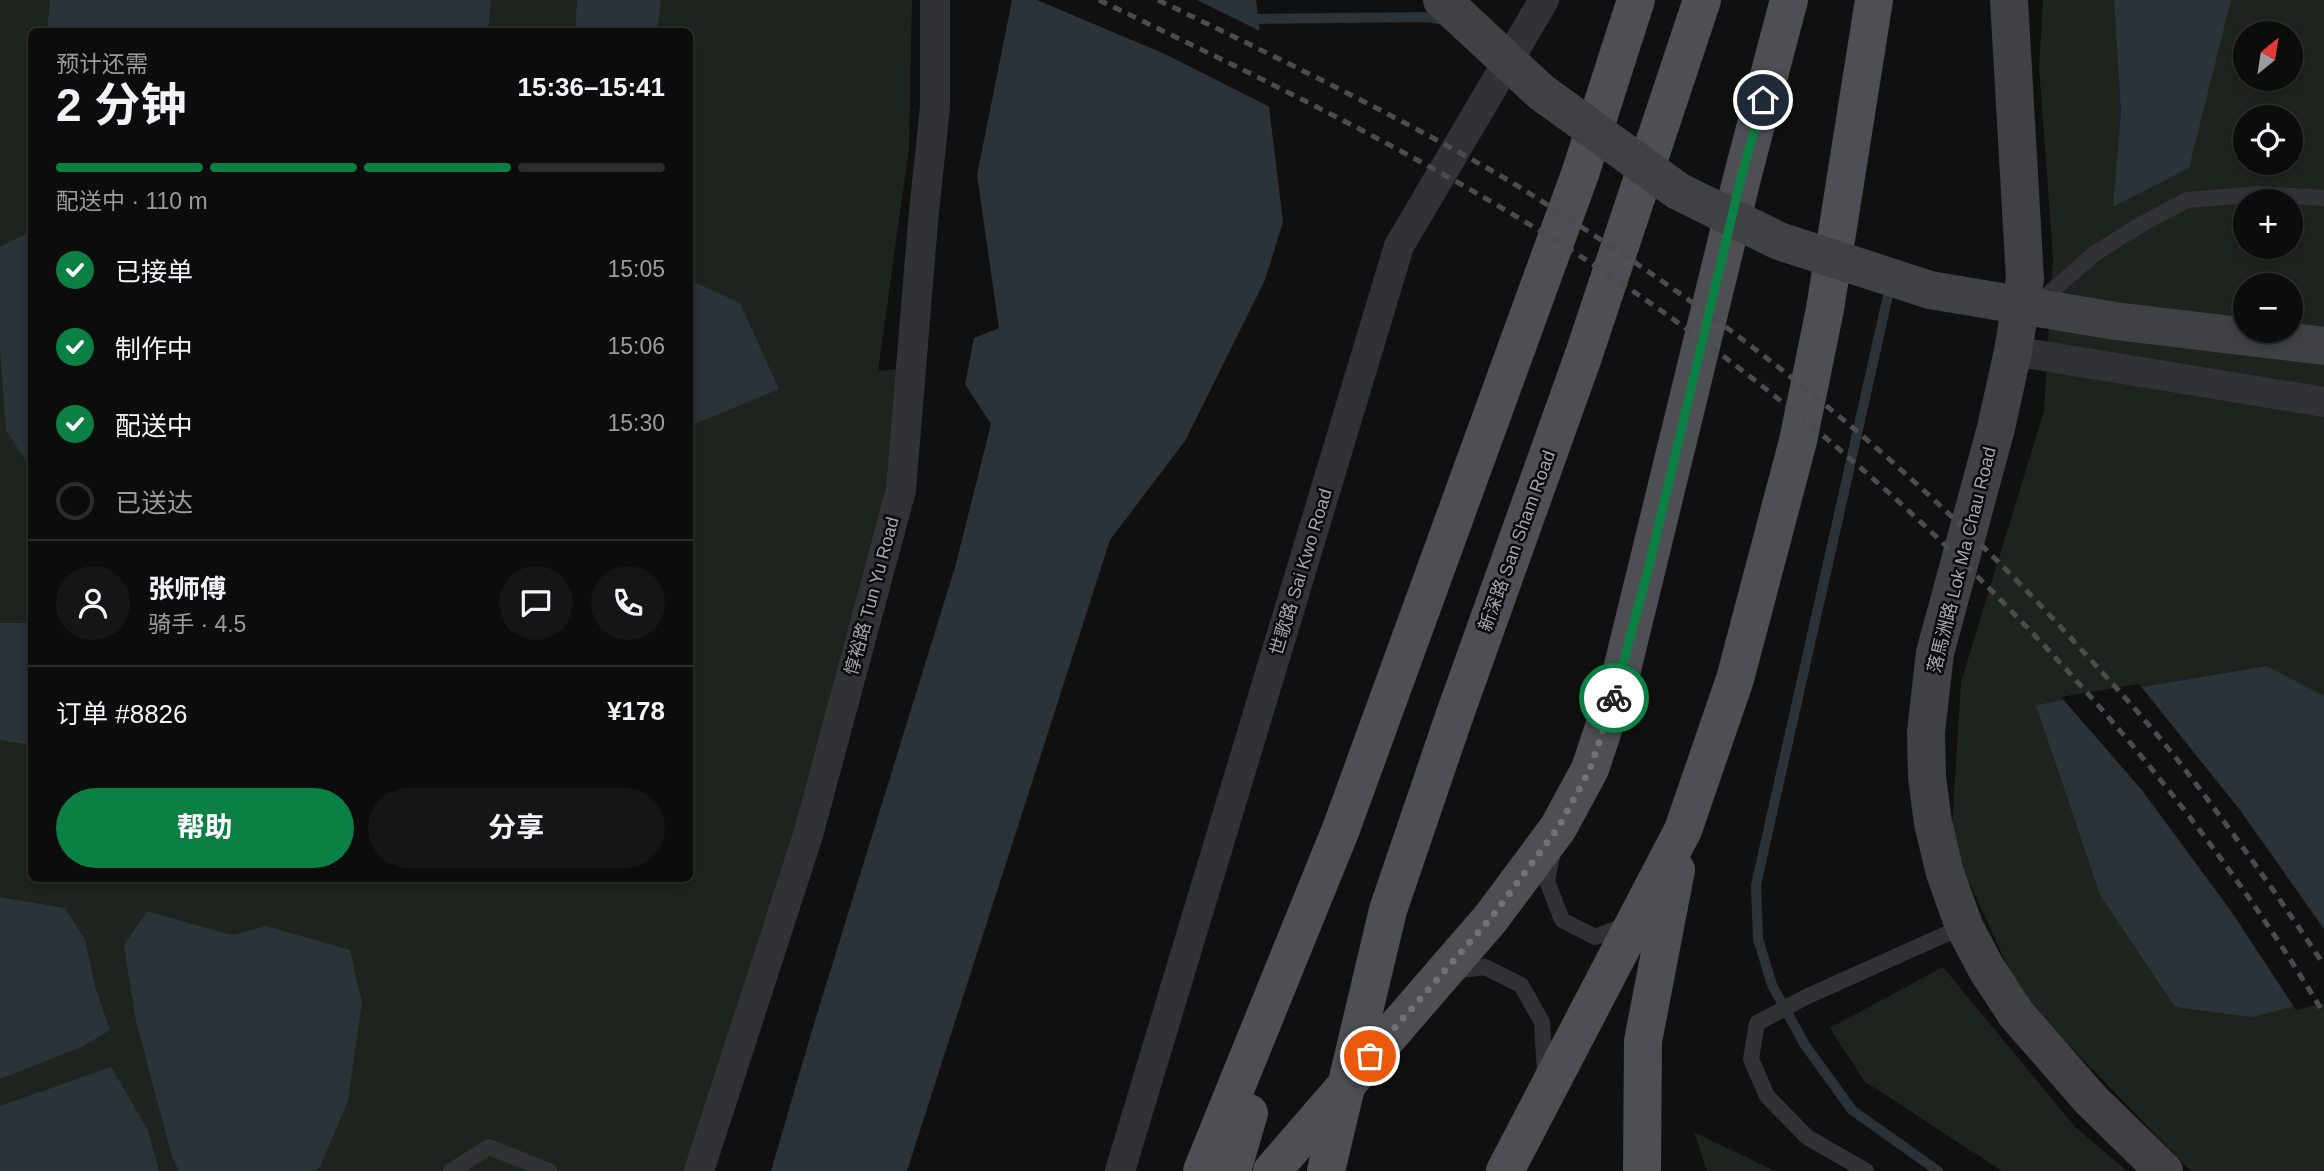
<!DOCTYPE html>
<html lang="zh">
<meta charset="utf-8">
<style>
body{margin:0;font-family:Arial,"Noto Sans SC",sans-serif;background:#151516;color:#f1f3f6;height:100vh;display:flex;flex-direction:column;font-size:26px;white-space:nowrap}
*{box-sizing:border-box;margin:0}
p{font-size:23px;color:#9a9b9d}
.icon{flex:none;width:38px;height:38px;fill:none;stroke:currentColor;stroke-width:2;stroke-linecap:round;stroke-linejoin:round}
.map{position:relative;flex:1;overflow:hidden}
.drawer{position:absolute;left:28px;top:28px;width:665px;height:854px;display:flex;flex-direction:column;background:#0c0c0d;border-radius:10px;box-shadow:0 4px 10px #0003,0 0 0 2px #2c2c2e}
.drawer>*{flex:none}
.needle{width:46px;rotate:30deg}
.controls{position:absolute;left:2233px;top:21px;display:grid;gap:14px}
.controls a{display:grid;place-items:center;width:70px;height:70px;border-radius:50%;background:#0c0c0d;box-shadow:0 4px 10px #0003,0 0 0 2px #2c2c2e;font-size:35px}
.pin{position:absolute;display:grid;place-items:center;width:60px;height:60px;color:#fff;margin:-30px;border:4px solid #fff;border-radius:50%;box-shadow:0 2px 7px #0007}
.courier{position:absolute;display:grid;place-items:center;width:70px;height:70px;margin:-35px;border:5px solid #0b8043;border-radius:50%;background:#fff;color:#222;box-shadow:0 2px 9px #0007}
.head em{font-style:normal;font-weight:700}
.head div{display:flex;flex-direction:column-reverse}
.head{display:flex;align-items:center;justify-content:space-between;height:119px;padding:0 28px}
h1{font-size:46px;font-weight:700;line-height:52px}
.bar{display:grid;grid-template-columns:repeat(4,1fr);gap:10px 7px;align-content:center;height:84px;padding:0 28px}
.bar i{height:9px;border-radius:5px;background:#2c2c2e}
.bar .active{background:#0b8043}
.bar p{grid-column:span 4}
.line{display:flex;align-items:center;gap:18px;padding:0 28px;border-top:2px solid #2c2c2e}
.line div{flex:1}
.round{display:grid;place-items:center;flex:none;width:74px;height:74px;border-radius:37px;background:#151516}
ol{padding:0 28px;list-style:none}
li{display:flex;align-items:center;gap:21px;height:77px}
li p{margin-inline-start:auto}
li .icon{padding:7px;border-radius:50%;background:#0b8043;color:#fff;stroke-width:4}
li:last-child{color:#9a9b9d}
li i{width:38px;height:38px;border:4px solid #2c2c2e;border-radius:50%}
.action{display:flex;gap:14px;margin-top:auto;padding:14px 28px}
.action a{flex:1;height:80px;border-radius:42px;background:#0b8043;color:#fff;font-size:28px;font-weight:700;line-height:80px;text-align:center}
.action a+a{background:#151516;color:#f1f3f6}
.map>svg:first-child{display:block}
.green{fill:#1d231d;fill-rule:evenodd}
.water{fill:#2b3238}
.pier{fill:#101011}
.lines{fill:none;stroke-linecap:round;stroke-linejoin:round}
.stream{stroke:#2b3238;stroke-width:10}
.lane{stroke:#313236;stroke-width:16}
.street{stroke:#313236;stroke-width:30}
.secondary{stroke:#3f4145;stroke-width:38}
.primary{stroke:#4d4f54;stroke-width:38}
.rail{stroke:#4a4c50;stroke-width:5;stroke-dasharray:9 7;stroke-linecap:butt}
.secondary-bridge{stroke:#3f4145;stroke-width:38}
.primary-bridge{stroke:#4d4f54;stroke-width:38}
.done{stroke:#6f7278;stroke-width:7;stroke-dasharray:0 12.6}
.route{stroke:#0b8043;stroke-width:9}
.labels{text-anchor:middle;stroke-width:5;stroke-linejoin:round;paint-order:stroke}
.street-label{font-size:18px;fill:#a2a7b0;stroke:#0b0b0c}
</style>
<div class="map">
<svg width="2324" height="1171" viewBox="0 0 2324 1171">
<rect width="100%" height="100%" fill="#101011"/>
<!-- green -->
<path class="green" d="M 0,0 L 912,0 L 909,148 L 878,371 L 911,367 L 901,490 L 698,1171 L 0,1171 ZM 32,32 L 690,32 L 690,878 L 32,878 Z
M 2043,0 L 2324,0 L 2324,1171 L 2191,1171 L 2021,996 L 1951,842 L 1961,682 L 2044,411 L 2053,257 L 2039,67 ZM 2245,33 L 2291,33 L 2291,79 L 2245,79 ZM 2245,117 L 2291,117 L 2291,163 L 2245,163 ZM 2245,201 L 2291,201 L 2291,247 L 2245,247 ZM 2245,285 L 2291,285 L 2291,331 L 2245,331 Z
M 1943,967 L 2076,1128 L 2127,1171 L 2002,1171 L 1864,1081 L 1830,1028 Z
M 1694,1132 L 1775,1171 L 1707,1171 Z"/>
<!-- water -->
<path class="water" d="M 50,0 L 491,0 L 488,31 L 47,31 Z
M 577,0 L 661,0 L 657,31 L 575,31 Z
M 1012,0 L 1256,0 L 1283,222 L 1265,280 L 1185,441 L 1110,540 L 907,1171 L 771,1171 L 813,1027 L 955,567 L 991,424 L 965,384 L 974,338 L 999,328 L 977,175 Z
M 2114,0 L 2231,0 L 2189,168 L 2113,207 L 2121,112 Z
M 31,231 L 31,468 L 6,431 L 0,349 L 0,247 Z
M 690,280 L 740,303 L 779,389 L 690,426 Z
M 0,623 L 31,623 L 31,745 L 0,740 Z
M 2267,666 L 2324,696 L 2324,999 L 2252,1017 L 2175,1007 L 2100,895 L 2036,705 Z
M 0,897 L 65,908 L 85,939 L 95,986 L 110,1030 L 84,1046 L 0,1079 Z
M 147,911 L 232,935 L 266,926 L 350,950 L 362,1003 L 348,1101 L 320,1167 L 314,1171 L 179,1171 L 172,1157 L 135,1017 L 124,945 Z
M 111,1067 L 148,1130 L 159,1171 L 0,1171 L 0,1106 Z"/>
<!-- pier -->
<path class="pier" d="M 1037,0 L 1197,0 L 1262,32 L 1272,108 L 1165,54 Z
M 2139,684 L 2240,810 L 2324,929 L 2324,1003 L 2296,1010 L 2231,911 L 2141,789 L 2061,697 Z"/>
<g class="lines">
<!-- stream -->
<path class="stream" d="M 1257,19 L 1428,17 L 1445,20
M 1891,282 L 1756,885 L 1758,939 L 1772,985 L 1805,1045 L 1852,1110 L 1938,1171"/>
<!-- lane -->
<path class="lane" d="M 2038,303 L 2094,254 L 2140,225 L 2187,200 L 2260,194 L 2324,198
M 1553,852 L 1547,881 L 1562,920 L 1595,937 L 1626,925
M 1453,971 L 1485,967 L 1521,985 L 1542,1022 L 1545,1073
M 451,1171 L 489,1147 L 549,1171
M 1866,1171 L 1807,1137 L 1767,1096 L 1751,1059 L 1757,1023 L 1808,996 L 1964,926"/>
<!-- street -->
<path class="street" d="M 2013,351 L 2324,402
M 699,1171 L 808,835 L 901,490 L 923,222 L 935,107 L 935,0
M 1120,1171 L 1399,246 L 1544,0"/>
<!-- secondary -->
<path class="secondary" d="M 2009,0 L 2025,279 L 2013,351 L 1996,428 L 1935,653 L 1926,732 L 1927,777 L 1933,823 L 1945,873 L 1964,926 L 1986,968 L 2016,1014 L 2091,1100 L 2164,1171"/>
<!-- primary -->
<path class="primary" d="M 1455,714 L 1583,357 L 1702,0
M 1202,1171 L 1341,829 L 1580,174 L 1636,0
M 1232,1171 L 1249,1113
M 1272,1171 L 1491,918 L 1558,828 L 1590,769 L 1619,682 L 1743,174 L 1789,0
M 1505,1171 L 1683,830 L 1735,679 L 1798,441 L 1825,309 L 1874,0
M 1642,1171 L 1643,1041 L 1676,870"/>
<!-- rail -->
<path class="rail" d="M 1099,0 C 1284,89 1471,179 1640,296 C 1906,479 2158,736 2324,1014
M 1158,0 C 1274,56 1390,112 1501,176 C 1530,193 1558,212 1586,230 C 1768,348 1934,486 2079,647 C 2112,683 2145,719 2176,758 C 2228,825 2277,894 2324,965"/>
<!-- secondary-bridge -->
<path class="secondary-bridge" d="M 1442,0 L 1541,92 L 1678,191 L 1779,241 L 1930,290 L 2115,321 L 2324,346"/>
<!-- primary-bridge -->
<path class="primary-bridge" d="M 1326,1171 L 1388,910 L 1455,714"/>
</g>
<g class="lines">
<!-- done -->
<path class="done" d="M 1370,1056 L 1491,918 L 1558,828 L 1590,769 L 1614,698"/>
<!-- route -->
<path class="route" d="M 1614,698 L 1648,570 L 1742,174 L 1763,100"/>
</g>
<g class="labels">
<!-- street labels -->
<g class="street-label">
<text transform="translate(1517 541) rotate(-70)" y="6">新深路 San Sham Road</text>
<text transform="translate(1962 560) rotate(-76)" y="6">落馬洲路 Lok Ma Chau Road</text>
<text transform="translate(1301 572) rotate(-73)" y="6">世歌路 Sai Kwo Road</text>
<text transform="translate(872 596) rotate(-75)" y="6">惇裕路 Tun Yu Road</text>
</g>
</g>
</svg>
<div class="controls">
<a><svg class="needle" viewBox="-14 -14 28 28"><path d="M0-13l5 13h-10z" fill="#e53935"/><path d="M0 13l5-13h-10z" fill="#9a9b9d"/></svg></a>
<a><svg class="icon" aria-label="locate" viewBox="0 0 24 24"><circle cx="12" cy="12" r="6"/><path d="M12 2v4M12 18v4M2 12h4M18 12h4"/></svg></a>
<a>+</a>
<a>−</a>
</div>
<div class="pin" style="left:1370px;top:1056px;background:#ea580c"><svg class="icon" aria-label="bag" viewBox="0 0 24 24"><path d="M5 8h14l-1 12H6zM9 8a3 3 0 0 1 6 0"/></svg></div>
<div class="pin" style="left:1763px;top:100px;background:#1f2937"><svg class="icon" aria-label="home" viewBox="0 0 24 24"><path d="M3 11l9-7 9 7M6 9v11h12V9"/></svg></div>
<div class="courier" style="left:1614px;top:698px"><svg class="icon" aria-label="bike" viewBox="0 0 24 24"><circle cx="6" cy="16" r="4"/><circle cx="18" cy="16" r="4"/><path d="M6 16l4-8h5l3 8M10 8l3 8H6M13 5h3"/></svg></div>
<section class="drawer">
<div class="head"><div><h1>2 分钟</h1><p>预计还需</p></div><em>15:36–15:41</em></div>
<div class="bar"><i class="active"></i><i class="active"></i><i class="active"></i><i></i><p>配送中 · 110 m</p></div>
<ol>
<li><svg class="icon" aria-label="check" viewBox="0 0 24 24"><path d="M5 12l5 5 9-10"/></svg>已接单<p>15:05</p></li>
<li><svg class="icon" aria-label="check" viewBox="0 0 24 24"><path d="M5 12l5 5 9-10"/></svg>制作中<p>15:06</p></li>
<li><svg class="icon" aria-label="check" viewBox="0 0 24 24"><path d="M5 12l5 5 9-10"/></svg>配送中<p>15:30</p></li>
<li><i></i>已送达</li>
</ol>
<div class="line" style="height:126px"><a class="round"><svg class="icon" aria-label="person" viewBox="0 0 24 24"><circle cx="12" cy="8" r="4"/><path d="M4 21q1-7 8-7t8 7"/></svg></a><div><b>张师傅</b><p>骑手 · 4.5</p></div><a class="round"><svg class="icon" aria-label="chat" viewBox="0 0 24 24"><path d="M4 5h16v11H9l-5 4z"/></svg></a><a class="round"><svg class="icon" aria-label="phone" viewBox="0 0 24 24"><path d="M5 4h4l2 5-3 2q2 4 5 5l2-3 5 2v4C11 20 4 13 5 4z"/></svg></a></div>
<div class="line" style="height:91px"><div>订单 #8826</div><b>¥178</b></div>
<div class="action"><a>帮助</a><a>分享</a></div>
</section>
</div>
